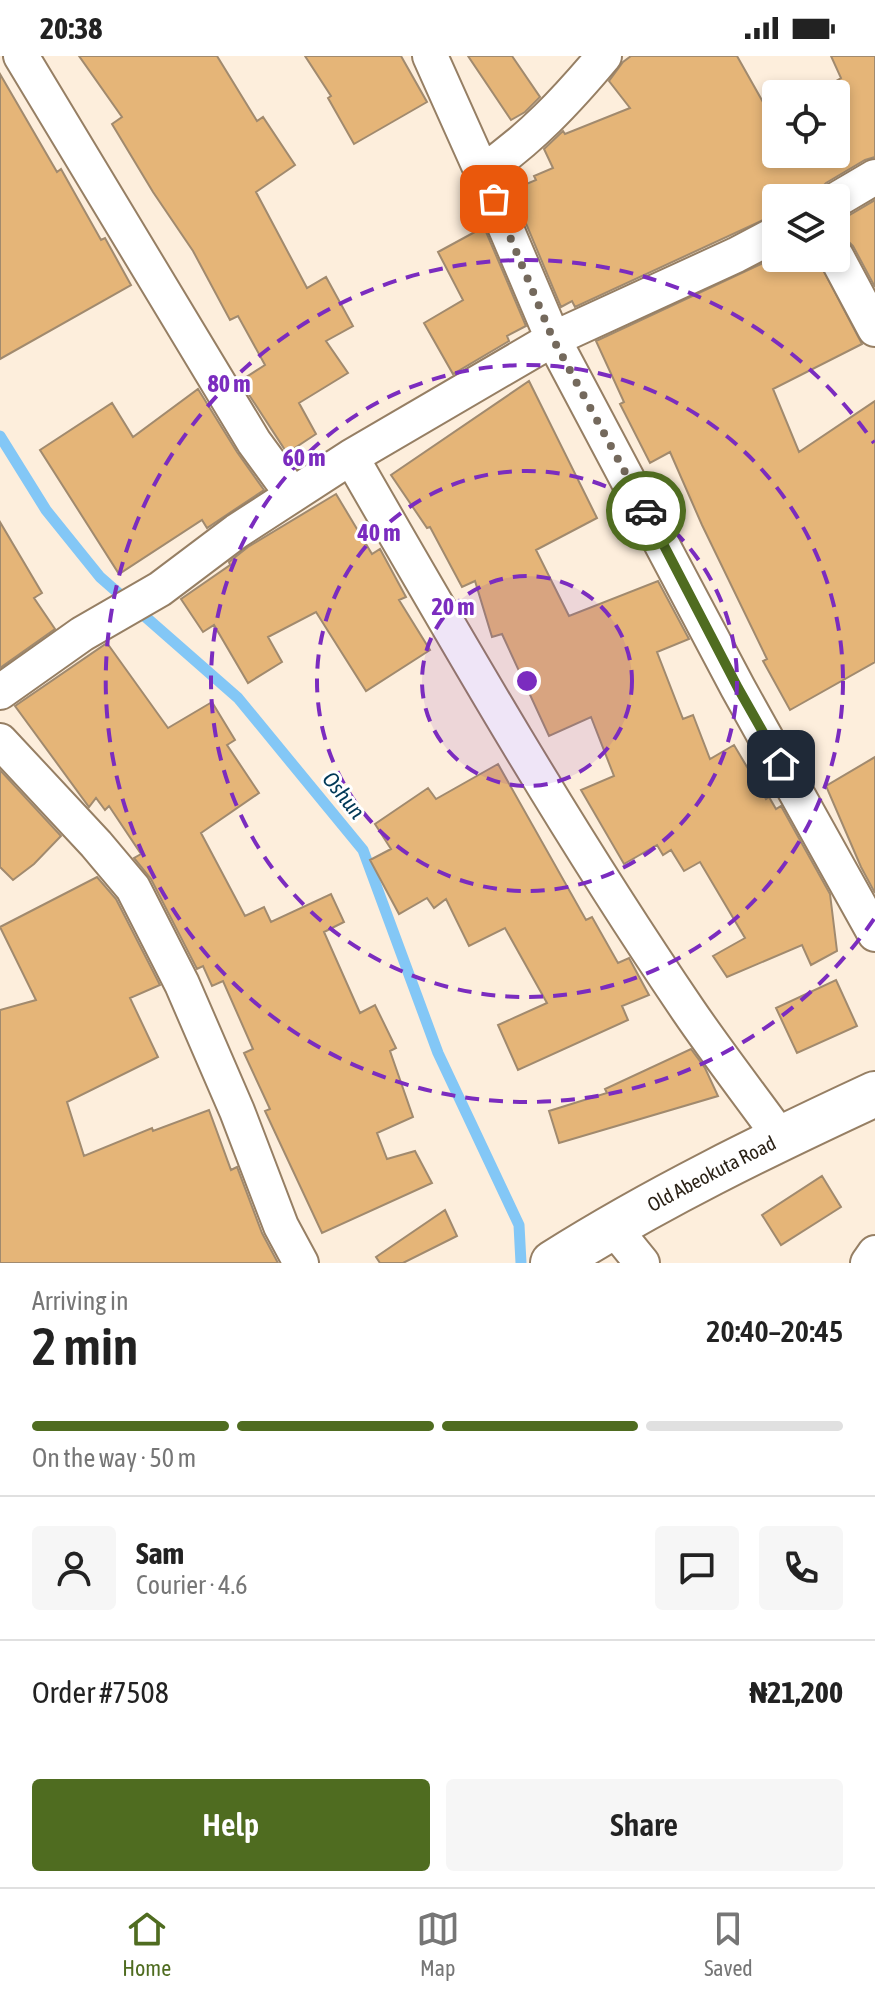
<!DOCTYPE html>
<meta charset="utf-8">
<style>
body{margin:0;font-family:"Asap Condensed",sans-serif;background:#f6f6f6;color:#222;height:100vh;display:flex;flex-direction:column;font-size:30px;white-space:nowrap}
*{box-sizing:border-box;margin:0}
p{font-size:26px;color:#767676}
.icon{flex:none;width:44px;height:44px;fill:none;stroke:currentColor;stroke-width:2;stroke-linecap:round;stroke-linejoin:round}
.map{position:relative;height:1207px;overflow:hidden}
.details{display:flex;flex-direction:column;background:#fff;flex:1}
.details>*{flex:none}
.buttons{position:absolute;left:762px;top:24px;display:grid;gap:16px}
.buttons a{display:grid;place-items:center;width:88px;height:88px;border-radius:8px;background:#fff;box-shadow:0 4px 12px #0003;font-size:40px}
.pin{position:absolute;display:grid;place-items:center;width:68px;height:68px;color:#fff;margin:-34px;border-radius:16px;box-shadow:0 4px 12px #0006}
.courier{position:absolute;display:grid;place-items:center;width:80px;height:80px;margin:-40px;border:6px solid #4f6c20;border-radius:50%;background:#fff;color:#222;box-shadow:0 2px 10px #0007}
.headline em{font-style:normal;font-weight:600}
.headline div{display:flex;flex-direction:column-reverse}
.headline{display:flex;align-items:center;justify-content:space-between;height:136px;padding:0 32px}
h1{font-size:52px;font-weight:600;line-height:60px}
.bar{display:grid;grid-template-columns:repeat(4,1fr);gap:12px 8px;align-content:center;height:96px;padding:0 32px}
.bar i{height:10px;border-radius:6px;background:#e0e0e0}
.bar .selected{background:#4f6c20}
.bar p{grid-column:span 4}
.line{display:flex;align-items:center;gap:20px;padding:0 32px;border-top:2px solid #e0e0e0}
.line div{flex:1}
.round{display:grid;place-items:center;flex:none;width:84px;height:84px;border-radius:8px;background:#f6f6f6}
.button{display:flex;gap:16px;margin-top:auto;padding:16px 32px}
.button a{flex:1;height:92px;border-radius:8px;background:#4f6c20;color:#fff;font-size:32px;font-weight:600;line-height:92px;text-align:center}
.button a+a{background:#f6f6f6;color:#222}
.status{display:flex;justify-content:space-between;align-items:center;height:56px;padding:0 40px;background:#fff;direction:ltr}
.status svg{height:22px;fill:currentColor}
.menu{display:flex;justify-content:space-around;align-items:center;height:112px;border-top:2px solid #e0e0e0;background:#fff;font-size:22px;color:#767676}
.menu a{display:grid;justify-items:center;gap:4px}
.menu .selected{color:#4f6c20}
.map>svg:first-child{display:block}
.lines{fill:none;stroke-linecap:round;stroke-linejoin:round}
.stream{stroke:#83c7f6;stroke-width:11}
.building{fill:#e5b578;stroke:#a18a6e;stroke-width:2}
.street-casing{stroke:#967f64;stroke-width:38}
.highway-casing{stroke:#967f64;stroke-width:48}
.street{stroke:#fff;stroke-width:34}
.highway{stroke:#fff;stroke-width:44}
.done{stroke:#74695c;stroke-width:8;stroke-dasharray:0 14.4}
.route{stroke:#4f6c20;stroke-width:10}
.ring{fill:none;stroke:#7b2cbf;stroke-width:4;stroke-dasharray:14 10}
.labels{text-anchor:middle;stroke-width:6;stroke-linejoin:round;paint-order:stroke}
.street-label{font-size:20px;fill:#2b2217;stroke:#fff}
.water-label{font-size:22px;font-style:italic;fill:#003856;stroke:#fff}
.centre{fill:#7b2cbf;stroke:#fff;stroke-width:4}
.ring-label{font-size:24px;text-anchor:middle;font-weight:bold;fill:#7b2cbf;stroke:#fff;stroke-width:6;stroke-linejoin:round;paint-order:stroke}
</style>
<div class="status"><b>20:38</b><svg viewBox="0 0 49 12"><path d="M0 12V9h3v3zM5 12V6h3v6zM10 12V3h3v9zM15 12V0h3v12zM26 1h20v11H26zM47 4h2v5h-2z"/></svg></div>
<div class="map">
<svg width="875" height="1207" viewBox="0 0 875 1207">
<rect width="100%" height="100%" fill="#fdeedc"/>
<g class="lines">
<!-- stream -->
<path class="stream" d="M 0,380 L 46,454 L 100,521 L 238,642 L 363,794 L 438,997 L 519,1169 L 521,1207"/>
</g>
<!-- building -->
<path class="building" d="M 79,0 L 217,0 L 257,65 L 263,61 L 295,109 L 256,136 L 307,232 L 326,221 L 353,270 L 326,285 L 348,317 L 299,347 L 316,378 L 287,397 L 240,325 L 265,309 L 238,260 L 230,264 L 193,195 L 153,136 L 112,68 L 122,61 Z
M 305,0 L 401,0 L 427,46 L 354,88 L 328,42 L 331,40 Z
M 468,0 L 512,0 L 540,41 L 525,56 L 511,64 Z
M 631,0 L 737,0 L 768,55 L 776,51 L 776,98 L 836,98 L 836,25 L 841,22 L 831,0 L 875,0 L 875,101 L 865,104 L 826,127 L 819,134 L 816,142 L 776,142 L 776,158 L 575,251 L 572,245 L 561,251 L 512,134 L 536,124 L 534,120 L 553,112 L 544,93 L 563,75 L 565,78 L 630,52 L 609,25 L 623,6 Z
M 0,18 L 57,116 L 61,113 L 101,184 L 105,182 L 131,229 L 0,303 Z
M 875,144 L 875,231 L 853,190 L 846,183 L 836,180 L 836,164 L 846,161 Z
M 484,171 L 526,270 L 507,280 L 509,285 L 453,318 L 424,267 L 463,244 L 438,196 Z
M 776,201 L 817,202 L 862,288 L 773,333 L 799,396 L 875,345 L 875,606 L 790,654 L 763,605 L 767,603 L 702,469 L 670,396 L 650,407 L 620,348 L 624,346 L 596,285 Z
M 529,325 L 597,462 L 536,494 L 569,560 L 658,525 L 689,583 L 657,596 L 683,663 L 693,659 L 710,703 L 734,689 L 766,743 L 769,741 L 776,753 L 781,750 L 830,838 L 837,895 L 811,909 L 802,889 L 727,921 L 713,900 L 745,882 L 700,806 L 684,815 L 671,794 L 663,799 L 657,789 L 624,808 L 581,734 L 614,720 L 591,661 L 549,680 L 502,578 L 492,581 L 475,525 L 462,531 L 430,471 L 427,472 L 391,419 Z
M 198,333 L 237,396 L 264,434 L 207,472 L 202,464 L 119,518 L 40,394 L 112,347 L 133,381 Z
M 336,438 L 372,498 L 380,493 L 406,541 L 399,544 L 430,594 L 366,635 L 316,556 L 268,581 L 282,606 L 248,627 L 214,569 L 203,576 L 181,543 L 230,509 L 229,506 L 248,491 Z
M 0,466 L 42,537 L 34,542 L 55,573 L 0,612 Z
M 107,587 L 168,672 L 212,646 L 235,684 L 227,689 L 259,737 L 201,777 L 245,860 L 264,851 L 271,866 L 331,838 L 344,866 L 324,876 L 360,957 L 375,949 L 396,992 L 390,995 L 413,1061 L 377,1077 L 387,1103 L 415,1095 L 432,1127 L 322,1177 L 265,1055 L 270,1053 L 244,997 L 253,993 L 223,925 L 212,930 L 203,910 L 197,913 L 151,823 L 134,802 L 141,798 L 109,750 L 105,754 L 96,742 L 89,751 L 15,650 Z
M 875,701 L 875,837 L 861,811 L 826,730 Z
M 498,708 L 586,864 L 592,861 L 618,907 L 629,902 L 649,939 L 622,950 L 628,964 L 518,1014 L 498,969 L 547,947 L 505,872 L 469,890 L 446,843 L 434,852 L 427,842 L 399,858 L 370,804 L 391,793 L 375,768 L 428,732 L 436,743 Z
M 0,714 L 61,780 L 34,808 L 13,824 L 0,811 Z
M 97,821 L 116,843 L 160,929 L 130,942 L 158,1001 L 67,1046 L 84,1100 L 152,1072 L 153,1075 L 209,1054 L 231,1114 L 237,1111 L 262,1177 L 278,1207 L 0,1207 L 0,954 L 36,944 L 0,871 Z
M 836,924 L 857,970 L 797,997 L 776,952 Z
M 691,993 L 705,1012 L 718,1040 L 559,1087 L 549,1055 L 607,1037 L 605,1033 Z
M 822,1120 L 841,1151 L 781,1189 L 762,1159 Z
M 445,1154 L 457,1180 L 403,1207 L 380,1207 L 376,1201 Z"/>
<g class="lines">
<defs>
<path id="street" d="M 21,0 L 254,386 L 292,438
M 430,0 L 482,116 L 553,283 L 738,632 L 875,878
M 482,116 C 530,84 567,44 604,0
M 836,144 L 875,121
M 836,200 L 875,273
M 351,401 C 459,589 567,776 688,954 C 718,998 750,1039 781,1082
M 0,636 L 82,578 L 160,533 L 237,475 L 351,401 L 553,283 L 736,199 L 776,178
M 0,685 L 96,788 L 133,832 L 182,928 L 237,1055 L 281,1170 L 301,1207
M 612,1170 L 642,1207
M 868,1207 L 875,1197"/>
<g id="highway">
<path id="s1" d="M 553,1207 C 656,1142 765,1089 875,1038"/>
</g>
</defs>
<!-- street casing -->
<use href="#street" class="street-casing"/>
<!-- highway casing -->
<use href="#highway" class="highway-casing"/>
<!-- street -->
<use href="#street" class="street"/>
<!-- highway -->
<use href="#highway" class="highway"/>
</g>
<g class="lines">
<!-- done -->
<path class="done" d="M 494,143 L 553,283 L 646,455"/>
<!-- route -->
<path class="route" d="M 646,455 L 738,632 L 781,708"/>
</g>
<!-- distance rings -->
<circle cx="527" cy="625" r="105" fill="#7b2cbf" fill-opacity=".12"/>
<g class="ring">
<circle cx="527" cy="625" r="105"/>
<circle cx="527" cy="625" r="210"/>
<circle cx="527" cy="625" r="316"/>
<path d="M874 863A421 421 0 1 1 874 387"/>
</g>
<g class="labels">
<!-- street labels -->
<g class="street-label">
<text dy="7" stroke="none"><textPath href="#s1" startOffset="182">Old Abeokuta Road</textPath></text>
</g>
<!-- water labels -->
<g class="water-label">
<text transform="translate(344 739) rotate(51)" y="8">Oshun</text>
</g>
</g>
<circle cx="527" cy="625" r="12" class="centre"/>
<g class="ring-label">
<text x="229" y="336">80 m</text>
<text x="304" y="410">60 m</text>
<text x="379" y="485">40 m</text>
<text x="453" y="559">20 m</text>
</g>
</svg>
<div class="buttons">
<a><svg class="icon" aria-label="locate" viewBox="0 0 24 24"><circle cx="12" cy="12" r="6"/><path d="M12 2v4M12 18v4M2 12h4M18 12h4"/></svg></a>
<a><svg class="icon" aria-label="layers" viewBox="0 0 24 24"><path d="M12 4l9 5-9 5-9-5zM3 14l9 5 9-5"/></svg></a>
</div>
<div class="pin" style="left:494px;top:143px;background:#ea580c"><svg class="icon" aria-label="bag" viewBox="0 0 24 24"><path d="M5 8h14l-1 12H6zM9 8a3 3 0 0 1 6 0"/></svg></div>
<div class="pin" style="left:781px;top:708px;background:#1f2937"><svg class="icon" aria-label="home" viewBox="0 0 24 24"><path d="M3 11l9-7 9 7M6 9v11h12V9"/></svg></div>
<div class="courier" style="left:646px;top:455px"><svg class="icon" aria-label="car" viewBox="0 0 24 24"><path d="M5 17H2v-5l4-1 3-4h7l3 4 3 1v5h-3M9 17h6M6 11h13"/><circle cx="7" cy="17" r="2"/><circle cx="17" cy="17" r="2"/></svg></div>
</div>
<section class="details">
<div class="headline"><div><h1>2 min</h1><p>Arriving in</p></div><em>20:40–20:45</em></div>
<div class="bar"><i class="selected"></i><i class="selected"></i><i class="selected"></i><i></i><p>On the way · 50 m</p></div>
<div class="line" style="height:144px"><a class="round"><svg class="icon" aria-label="person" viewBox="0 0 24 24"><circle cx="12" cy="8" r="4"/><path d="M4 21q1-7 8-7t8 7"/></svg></a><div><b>Sam</b><p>Courier · 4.6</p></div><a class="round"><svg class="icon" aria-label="chat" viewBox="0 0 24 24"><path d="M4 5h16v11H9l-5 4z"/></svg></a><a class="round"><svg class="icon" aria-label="phone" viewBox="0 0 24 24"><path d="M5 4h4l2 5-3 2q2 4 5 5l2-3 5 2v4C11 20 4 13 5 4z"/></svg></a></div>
<div class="line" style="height:104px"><div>Order #7508</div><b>₦21,200</b></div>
<div class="button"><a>Help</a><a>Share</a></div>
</section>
<nav class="menu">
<a class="selected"><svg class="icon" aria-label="home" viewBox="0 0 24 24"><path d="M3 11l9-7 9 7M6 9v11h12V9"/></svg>Home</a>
<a><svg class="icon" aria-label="map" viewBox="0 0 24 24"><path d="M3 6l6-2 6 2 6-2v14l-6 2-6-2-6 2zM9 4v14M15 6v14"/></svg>Map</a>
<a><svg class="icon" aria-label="saved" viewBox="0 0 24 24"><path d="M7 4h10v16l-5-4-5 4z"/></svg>Saved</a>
</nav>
